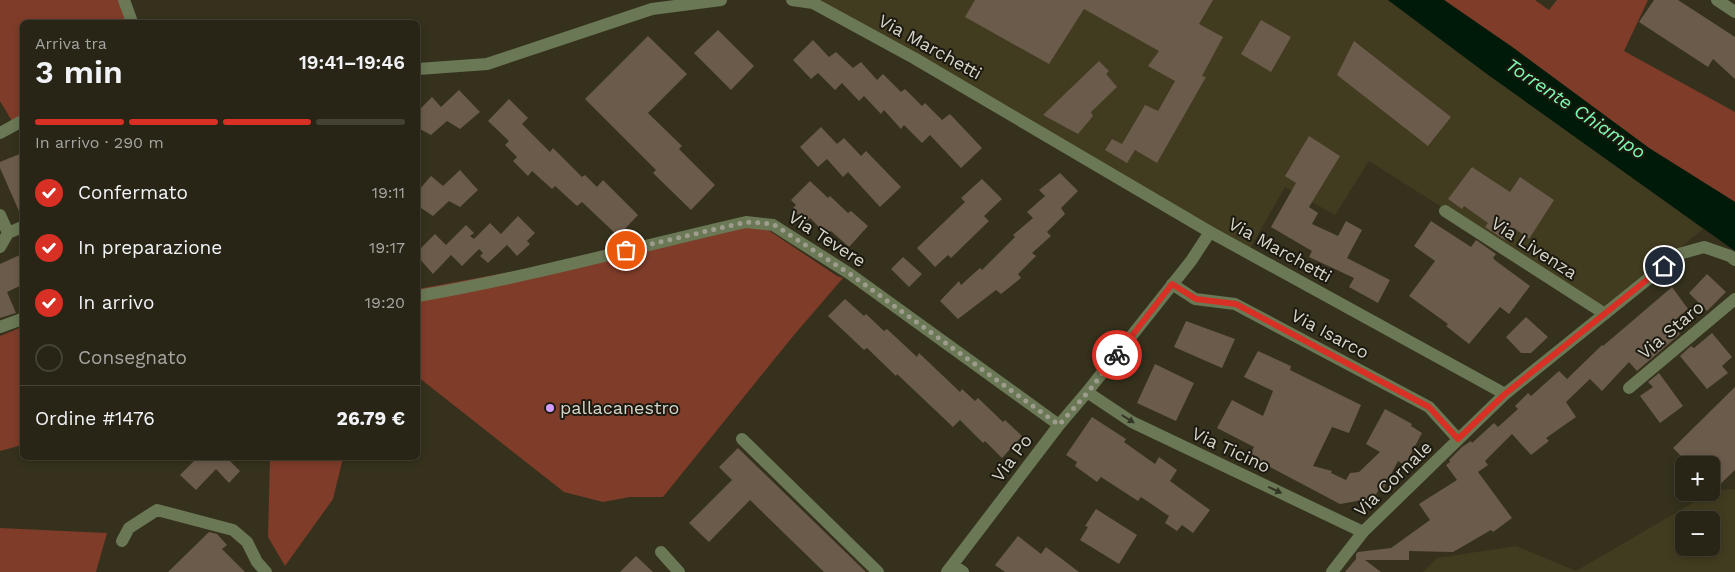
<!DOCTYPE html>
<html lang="it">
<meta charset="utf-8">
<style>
body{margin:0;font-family:"Work Sans",sans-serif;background:#302d1f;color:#f1f3f6;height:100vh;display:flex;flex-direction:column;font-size:19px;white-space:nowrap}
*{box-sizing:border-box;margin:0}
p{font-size:16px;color:#a5a5a1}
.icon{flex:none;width:28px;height:28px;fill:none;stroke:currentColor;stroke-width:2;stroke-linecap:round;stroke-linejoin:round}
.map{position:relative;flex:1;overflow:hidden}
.side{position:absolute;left:20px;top:20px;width:400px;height:440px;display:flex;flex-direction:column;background:#282516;border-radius:8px;box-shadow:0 2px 8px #0003,0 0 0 1px #444235}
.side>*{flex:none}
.fabs{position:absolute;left:1675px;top:456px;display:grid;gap:10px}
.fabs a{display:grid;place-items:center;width:45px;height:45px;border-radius:8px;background:#282516;box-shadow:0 2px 8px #0003,0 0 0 1px #444235;font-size:25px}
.pin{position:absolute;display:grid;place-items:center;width:42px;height:42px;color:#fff;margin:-21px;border:2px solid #fff;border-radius:50%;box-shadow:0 1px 5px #0007}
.courier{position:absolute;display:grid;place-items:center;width:50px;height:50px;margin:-25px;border:4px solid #d93025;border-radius:50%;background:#fff;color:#222;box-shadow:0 1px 6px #0007}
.overview em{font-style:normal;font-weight:600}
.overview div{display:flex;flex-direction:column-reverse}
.overview{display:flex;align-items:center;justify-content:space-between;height:85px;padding:0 15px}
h1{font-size:32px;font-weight:600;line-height:38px}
.bar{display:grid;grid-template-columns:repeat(4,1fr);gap:8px 5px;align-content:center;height:60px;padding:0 15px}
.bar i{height:6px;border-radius:4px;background:#444235}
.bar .current{background:#d93025}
.bar p{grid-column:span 4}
.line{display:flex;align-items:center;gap:12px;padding:0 15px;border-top:1px solid #444235}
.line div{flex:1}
ol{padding:0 15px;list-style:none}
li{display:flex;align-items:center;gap:15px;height:55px}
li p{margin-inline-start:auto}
li .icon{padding:5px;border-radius:50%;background:#d93025;color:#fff;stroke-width:4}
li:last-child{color:#a5a5a1}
li i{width:28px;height:28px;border:2px solid #444235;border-radius:50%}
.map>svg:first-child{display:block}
.built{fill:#413b20;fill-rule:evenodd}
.green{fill:#7f3c29}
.water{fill:#001a0a}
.building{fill:#6b5b4b}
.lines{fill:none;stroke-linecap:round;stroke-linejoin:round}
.minor{stroke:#6a7855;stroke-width:12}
.oneway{fill:#333625}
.done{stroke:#9e9c8d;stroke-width:5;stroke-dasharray:0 9}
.route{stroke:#d93025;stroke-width:6}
.poi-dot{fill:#d19dfe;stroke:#1b1910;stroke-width:2}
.labels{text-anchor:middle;stroke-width:4;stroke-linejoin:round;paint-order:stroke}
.street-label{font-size:18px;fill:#d7d5c9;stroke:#1b1910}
.poi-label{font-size:18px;fill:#d7d5c9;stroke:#1b1910;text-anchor:start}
.water-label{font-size:19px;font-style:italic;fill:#7ff9b0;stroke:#1b1910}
</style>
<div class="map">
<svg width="1735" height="572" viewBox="0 0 1735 572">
<rect width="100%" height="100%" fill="#35311d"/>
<!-- built -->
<path class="built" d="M 811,0 L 1388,0 L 1487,74 L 1703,229 L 1604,310 L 1369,161 L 1335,215 L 1285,187 L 1248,252 Z
M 1735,489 L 1735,572 L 1423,572 L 1437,558 L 1516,546 L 1576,571 L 1715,490 ZM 1684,520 L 1711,520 L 1711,548 L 1684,548 Z"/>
<!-- green -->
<path class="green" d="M 0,0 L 125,0 L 132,22 L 22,22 L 22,123 L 15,126 L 0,101 Z
M 1444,0 L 1535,0 L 1549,10 L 1557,0 L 1648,0 L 1624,51 L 1735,112 L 1735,202 L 1649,148 L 1515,49 Z
M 747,216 L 837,276 L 843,278 L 794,335 L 663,497 L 630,497 L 603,502 L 564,492 L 418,377 L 418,289 L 636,249 Z
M 22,327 L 22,445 L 0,451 L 0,336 Z
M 270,458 L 343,458 L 333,499 L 285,566 L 268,537 Z
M 0,528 L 107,533 L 96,572 L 0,572 Z"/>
<!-- water -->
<path class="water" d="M 1388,0 L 1444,0 L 1515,49 L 1649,148 L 1735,202 L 1735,251 L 1487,74 Z"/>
<!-- building -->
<path class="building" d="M 975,0 L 1213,0 L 1199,24 L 1223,37 L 1202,76 L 1206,77 L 1157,163 L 1135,150 L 1127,163 L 1105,150 L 1112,139 L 1122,144 L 1145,105 L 1158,111 L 1175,81 L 1148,66 L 1159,51 L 1084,9 L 1049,64 L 965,17 Z
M 1654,0 L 1678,0 L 1735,37 L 1735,79 L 1713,59 L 1708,67 L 1639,22 Z
M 1261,20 L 1291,37 L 1271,72 L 1241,54 Z
M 718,30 L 754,66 L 731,90 L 694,53 Z
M 648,36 L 687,74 L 648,113 L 682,146 L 679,149 L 715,185 L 691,210 L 653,173 L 656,170 L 585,99 Z
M 813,40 L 829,57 L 836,52 L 853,68 L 861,62 L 877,80 L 883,74 L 901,92 L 905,89 L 922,106 L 925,103 L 942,120 L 950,114 L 982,148 L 961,168 L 930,135 L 922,143 L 904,125 L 901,129 L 884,110 L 881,114 L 864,96 L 859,101 L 842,83 L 835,90 L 818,73 L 811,79 L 793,60 Z
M 1354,41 L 1451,117 L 1428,146 L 1337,75 Z
M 1099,61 L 1109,71 L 1106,74 L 1117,87 L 1091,112 L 1093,116 L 1078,134 L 1043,115 Z
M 459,90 L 480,112 L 460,129 L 447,121 L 431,135 L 418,128 L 418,111 L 432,97 L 441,107 Z
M 509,99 L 528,118 L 522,124 L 550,152 L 553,148 L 582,177 L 585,175 L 597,187 L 603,180 L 638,215 L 618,236 L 582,202 L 577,206 L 555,186 L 552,189 L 532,171 L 528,176 L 513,161 L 517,157 L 505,145 L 509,141 L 488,121 Z
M 821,127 L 837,144 L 844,138 L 861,156 L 866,151 L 901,187 L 880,207 L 848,172 L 843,177 L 827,159 L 818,167 L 800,147 Z
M 1309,136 L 1340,156 L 1309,207 L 1318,213 L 1312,224 L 1338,236 L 1346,221 L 1362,230 L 1347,258 L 1390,280 L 1378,303 L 1349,287 L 1354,278 L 1309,257 L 1312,251 L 1271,227 L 1296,183 L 1285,176 Z
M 22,153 L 22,218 L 0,168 L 0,162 Z
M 1472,167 L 1510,192 L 1520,177 L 1554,200 L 1529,239 L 1514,228 L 1505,240 L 1485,227 L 1488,223 L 1464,206 L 1462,209 L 1448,199 Z
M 460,170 L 478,190 L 460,207 L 449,201 L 433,216 L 418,206 L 418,191 L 431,176 L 443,186 Z
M 1060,173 L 1078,191 L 1061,208 L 1065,214 L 1047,232 L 1051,236 L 1032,253 L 1036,256 L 1018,274 L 1021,278 L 1001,294 L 996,290 L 958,319 L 940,301 L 959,281 L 961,285 L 980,268 L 982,270 L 1015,237 L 1013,235 L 1033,218 L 1027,212 L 1045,196 L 1039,190 Z
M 982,179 L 1002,199 L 984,216 L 989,221 L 951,258 L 948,255 L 935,267 L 917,248 L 965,202 L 961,198 Z
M 810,181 L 828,198 L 830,196 L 848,213 L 851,211 L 868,226 L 849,247 L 831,231 L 827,235 L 810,218 L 806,222 L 792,209 L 796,205 L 791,200 Z
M 518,216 L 535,233 L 527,241 L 530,244 L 517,256 L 507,245 L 488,263 L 480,256 L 483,253 L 479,249 L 462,266 L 451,255 L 433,274 L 418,257 L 418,251 L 435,234 L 446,245 L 466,225 L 474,233 L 470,236 L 474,239 L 490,223 L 501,234 Z
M 1431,221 L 1471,247 L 1476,240 L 1496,254 L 1493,258 L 1496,261 L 1530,286 L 1509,314 L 1500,307 L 1469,344 L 1446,326 L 1448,324 L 1409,296 L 1435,261 L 1414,246 Z
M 22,254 L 22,285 L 7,292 L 16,313 L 0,318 L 0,264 Z
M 903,257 L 922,274 L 909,287 L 891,269 Z
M 1707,274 L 1726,292 L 1707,311 L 1689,293 Z
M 1672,287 L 1688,309 L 1671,324 L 1680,334 L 1637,371 L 1629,362 L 1602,391 L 1590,379 L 1566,402 L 1576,417 L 1546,438 L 1549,441 L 1531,455 L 1512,434 L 1485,461 L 1488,465 L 1478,472 L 1512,518 L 1493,532 L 1491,530 L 1453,552 L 1409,551 L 1409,560 L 1365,560 L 1381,572 L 1345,572 L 1356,559 L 1356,554 L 1358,552 L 1391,548 L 1430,520 L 1419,504 L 1457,480 L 1446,465 L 1450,462 L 1449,460 L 1462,447 L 1471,441 L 1472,443 L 1494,423 L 1498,427 L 1518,409 L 1515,406 L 1528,393 L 1531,396 L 1559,371 L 1567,379 L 1602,345 L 1603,346 Z
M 845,299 L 864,316 L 866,314 L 884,331 L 887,329 L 917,357 L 919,353 L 960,392 L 962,389 L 975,401 L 978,398 L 1003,422 L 1005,420 L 1022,436 L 1002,458 L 985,441 L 983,443 L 960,420 L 953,427 L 897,374 L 896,376 L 867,348 L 864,350 L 828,316 Z
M 1526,317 L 1548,337 L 1531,353 L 1521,353 L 1506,337 Z
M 1186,321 L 1235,339 L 1222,368 L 1174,347 Z
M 1712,333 L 1732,357 L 1722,366 L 1728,373 L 1707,389 L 1680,356 L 1691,346 L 1694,348 Z
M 1258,351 L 1291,366 L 1290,370 L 1361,405 L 1349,433 L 1332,427 L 1313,466 L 1332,471 L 1331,473 L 1346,480 L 1350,473 L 1359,472 L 1380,452 L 1366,444 L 1385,409 L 1412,424 L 1411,426 L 1422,433 L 1405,465 L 1398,461 L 1383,490 L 1379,489 L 1374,498 L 1340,504 L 1249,456 L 1254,447 L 1217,428 L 1232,400 L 1263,416 L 1273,391 L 1244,377 Z
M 1155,364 L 1194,383 L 1176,421 L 1137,403 Z
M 1659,373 L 1683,406 L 1660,423 L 1640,396 L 1653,387 L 1648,382 Z
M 1735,387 L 1735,470 L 1711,493 L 1711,465 L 1690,465 L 1673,448 Z
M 1092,417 L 1126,439 L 1124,442 L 1155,464 L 1159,457 L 1177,470 L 1170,481 L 1210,510 L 1193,533 L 1182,525 L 1177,531 L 1165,523 L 1169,516 L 1141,497 L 1138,501 L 1101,477 L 1097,482 L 1075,466 L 1077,462 L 1066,455 Z
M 738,448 L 866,572 L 824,572 L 750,500 L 709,542 L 689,523 L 732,480 L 719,467 Z
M 197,458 L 227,458 L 240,471 L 229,483 L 216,469 L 196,490 L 180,475 Z
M 1096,509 L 1137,535 L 1119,564 L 1080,540 L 1088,527 L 1085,526 Z
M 209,532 L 217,534 L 227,545 L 222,549 L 245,572 L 168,572 Z
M 1018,536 L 1041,554 L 1046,547 L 1079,572 L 1005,572 L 995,565 Z
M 636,556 L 653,572 L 620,572 Z"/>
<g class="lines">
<!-- minor -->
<path class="minor" d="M 124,0 L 132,22
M 792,0 L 813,3 L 914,58 L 1210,232 L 1505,394 L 1679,254 L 1704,247 L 1730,256 L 1735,260
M 1717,0 L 1735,12
M 418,69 L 487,64 L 652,9 L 721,0
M 0,133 L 22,121
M 1445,211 L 1605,314
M 0,215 L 8,233 L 22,227
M 0,247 L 8,233
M 1172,284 L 1195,299 L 1235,304 L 1429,407 L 1458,439
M 418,296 C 528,277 637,247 746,222 L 773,225 L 850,274 L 1059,425
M 0,327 L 22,319
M 1629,388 L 1735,299
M 1087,392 L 1132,422 L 1363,532
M 742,439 L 878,572
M 122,541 L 129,528 L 157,510 L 233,530 L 247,542 L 257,562 L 266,572
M 661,552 L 679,572
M 953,565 L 963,572
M 947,572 L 1059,425 L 1087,392 L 1191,261 L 1210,232
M 1332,572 L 1363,532 L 1505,394"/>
</g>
<!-- one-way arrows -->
<defs><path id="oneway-solid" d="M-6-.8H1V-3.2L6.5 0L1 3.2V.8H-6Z" transform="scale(1.25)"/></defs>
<g class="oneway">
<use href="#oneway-solid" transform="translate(1128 419) rotate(32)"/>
<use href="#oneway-solid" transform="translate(1275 490) rotate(25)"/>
</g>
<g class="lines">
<!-- done -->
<path class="done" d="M 626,250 L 746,222 L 773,224 L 850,274 L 1059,425 L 1088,392 L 1117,355"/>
<!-- route -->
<path class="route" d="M 1117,355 L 1172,284 L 1196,299 L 1236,304 L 1429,407 L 1458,439 L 1505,394 L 1664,266"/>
</g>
<!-- markers -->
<circle class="poi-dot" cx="550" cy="408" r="5"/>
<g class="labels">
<!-- street labels -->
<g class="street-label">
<text transform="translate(930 47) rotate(29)" y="6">Via Marchetti</text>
<text transform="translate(827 239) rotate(33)" y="6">Via Tevere</text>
<text transform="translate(1534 248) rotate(33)" y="6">Via Livenza</text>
<text transform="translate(1280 250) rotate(29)" y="6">Via Marchetti</text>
<text transform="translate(1671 330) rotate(-40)" y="6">Via Staro</text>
<text transform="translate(1330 334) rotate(28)" y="6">Via Isarco</text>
<text transform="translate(1231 450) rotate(25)" y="6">Via Ticino</text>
<text transform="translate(1012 458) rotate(-53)" y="6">Via Po</text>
<text transform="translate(1393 479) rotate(-44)" y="6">Via Cornale</text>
</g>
<!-- poi labels -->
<g class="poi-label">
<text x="560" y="414">pallacanestro</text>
</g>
<!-- water labels -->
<g class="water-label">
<text transform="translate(1576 108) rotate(34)" y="7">Torrente Chiampo</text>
</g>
</g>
</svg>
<div class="fabs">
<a>+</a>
<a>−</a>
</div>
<div class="pin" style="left:626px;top:250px;background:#ea580c"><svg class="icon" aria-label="bag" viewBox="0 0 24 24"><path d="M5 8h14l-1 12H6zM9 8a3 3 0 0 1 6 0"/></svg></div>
<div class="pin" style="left:1664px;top:266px;background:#1f2937"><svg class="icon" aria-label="home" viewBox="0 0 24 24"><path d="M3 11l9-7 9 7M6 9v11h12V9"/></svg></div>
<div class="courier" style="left:1117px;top:355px"><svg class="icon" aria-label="bike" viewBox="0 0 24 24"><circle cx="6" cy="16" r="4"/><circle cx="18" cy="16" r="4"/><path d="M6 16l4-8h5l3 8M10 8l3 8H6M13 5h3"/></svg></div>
<section class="side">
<div class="overview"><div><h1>3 min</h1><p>Arriva tra</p></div><em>19:41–19:46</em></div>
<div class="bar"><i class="current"></i><i class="current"></i><i class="current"></i><i></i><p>In arrivo · 290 m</p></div>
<ol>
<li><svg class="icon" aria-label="check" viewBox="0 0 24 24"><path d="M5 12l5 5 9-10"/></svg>Confermato<p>19:11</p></li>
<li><svg class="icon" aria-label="check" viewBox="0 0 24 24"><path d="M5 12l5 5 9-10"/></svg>In preparazione<p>19:17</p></li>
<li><svg class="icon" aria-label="check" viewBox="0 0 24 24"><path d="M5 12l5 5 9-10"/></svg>In arrivo<p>19:20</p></li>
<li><i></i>Consegnato</li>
</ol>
<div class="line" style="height:65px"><div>Ordine #1476</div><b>26.79 €</b></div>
</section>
</div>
